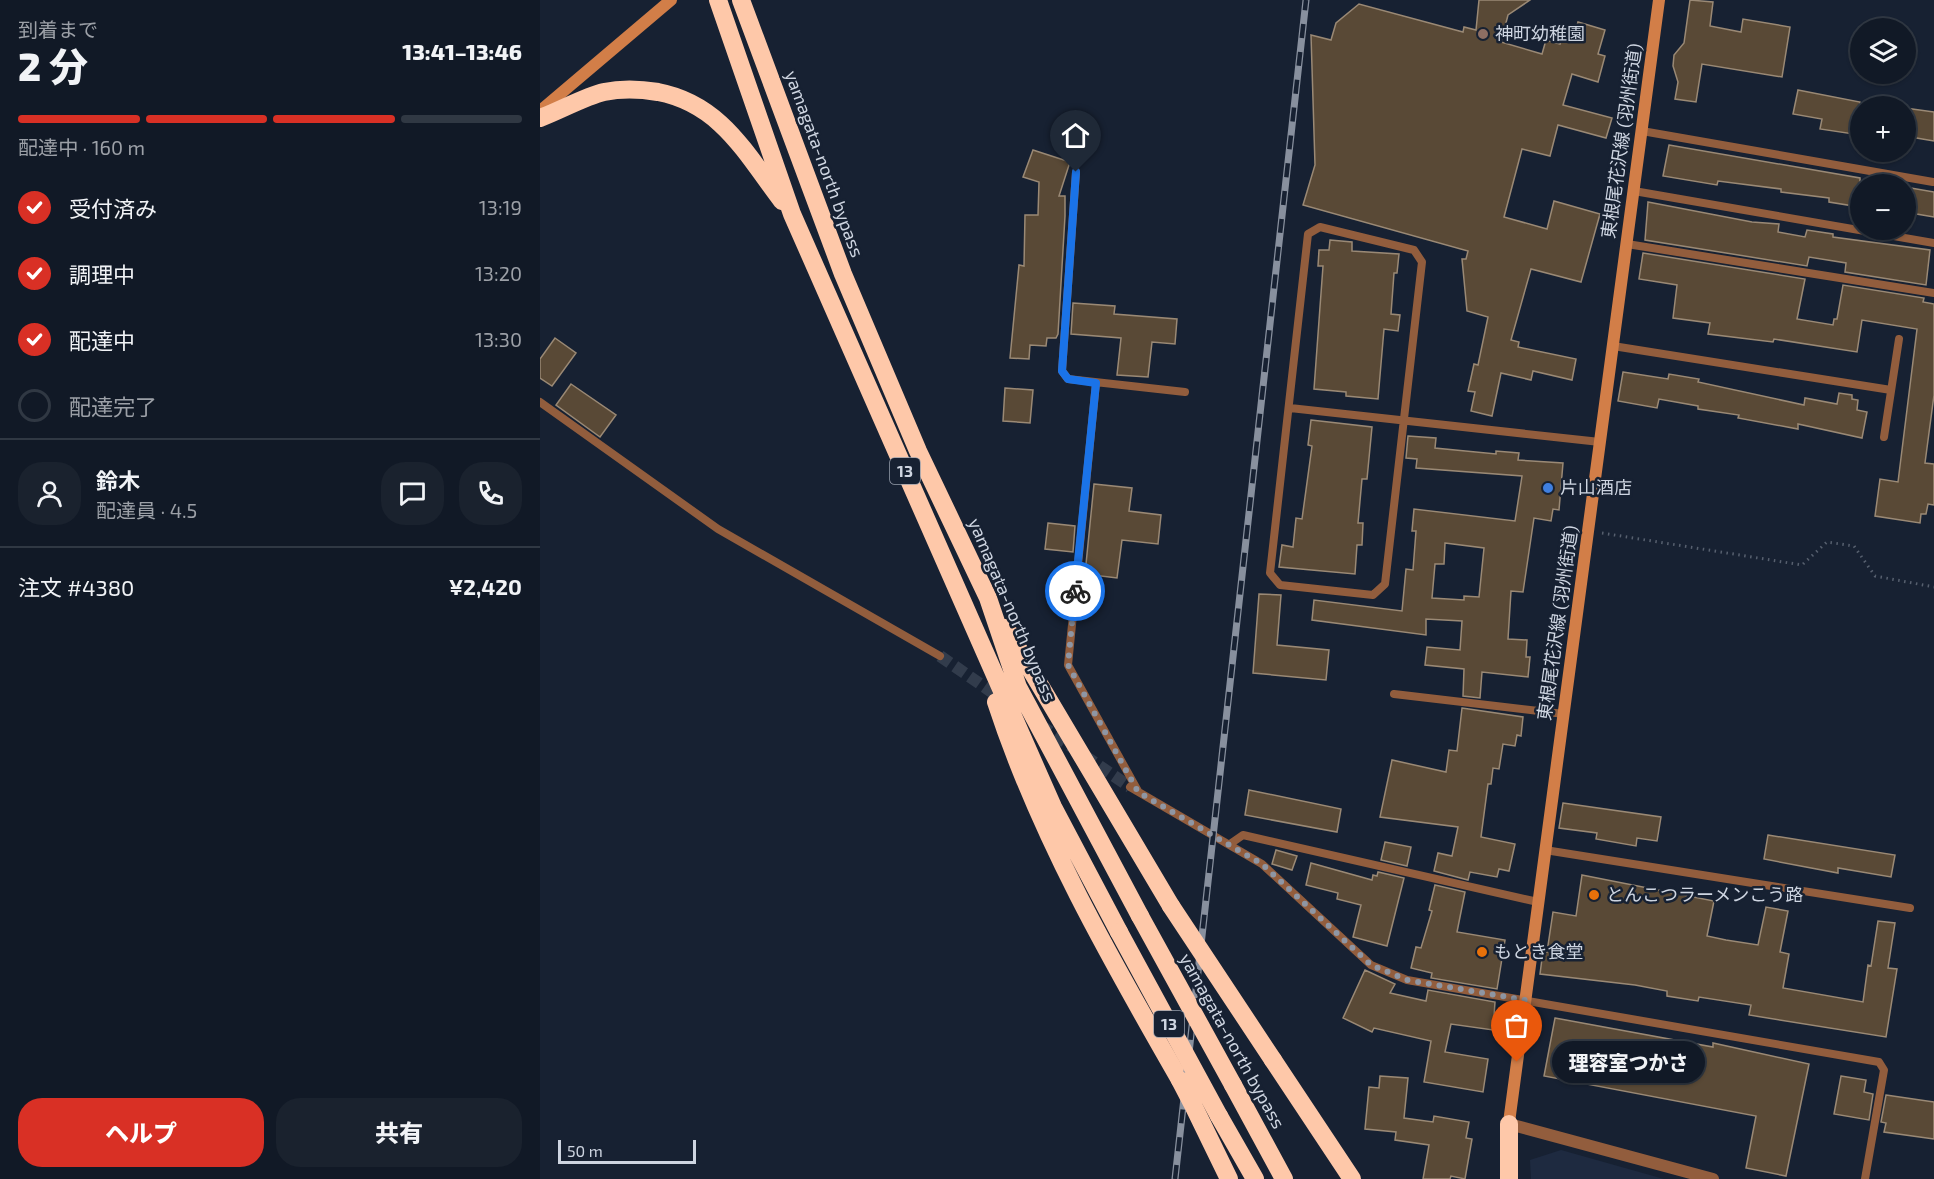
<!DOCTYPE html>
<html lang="ja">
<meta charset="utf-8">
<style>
body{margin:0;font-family:"Exo 2","Noto Sans JP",sans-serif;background:#1a222e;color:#f1f3f6;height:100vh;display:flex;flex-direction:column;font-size:22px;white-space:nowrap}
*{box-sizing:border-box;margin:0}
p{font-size:20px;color:#9ca0a7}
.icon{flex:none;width:33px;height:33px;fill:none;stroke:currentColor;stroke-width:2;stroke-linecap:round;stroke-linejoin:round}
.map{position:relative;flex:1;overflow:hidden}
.panel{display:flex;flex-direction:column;background:#111926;width:540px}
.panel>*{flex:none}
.tools{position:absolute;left:1310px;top:18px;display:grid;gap:12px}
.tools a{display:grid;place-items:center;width:66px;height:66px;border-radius:50%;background:#111926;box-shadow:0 2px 4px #0004,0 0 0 2px #303843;font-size:30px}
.scale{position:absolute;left:18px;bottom:15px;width:138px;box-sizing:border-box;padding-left:6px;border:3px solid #ced5e1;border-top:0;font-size:16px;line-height:21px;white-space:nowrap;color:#ced5e1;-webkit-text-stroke:4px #172132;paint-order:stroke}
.pin{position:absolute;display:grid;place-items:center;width:51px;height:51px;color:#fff;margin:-62px -26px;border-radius:50% 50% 50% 0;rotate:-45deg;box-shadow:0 0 6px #0007}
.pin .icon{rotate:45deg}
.courier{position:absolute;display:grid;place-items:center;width:60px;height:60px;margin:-30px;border:4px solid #1a73e8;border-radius:50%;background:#fff;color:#222;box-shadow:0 2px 8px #0007}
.bubble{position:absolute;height:42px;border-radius:21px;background:#111926;box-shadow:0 2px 4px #0004,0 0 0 2px #303843;font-size:20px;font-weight:800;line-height:42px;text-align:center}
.head em{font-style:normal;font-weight:800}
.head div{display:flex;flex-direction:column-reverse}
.head{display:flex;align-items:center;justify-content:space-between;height:102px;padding:0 18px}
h1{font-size:39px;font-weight:800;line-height:45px}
.bar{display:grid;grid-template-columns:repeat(4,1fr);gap:9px 6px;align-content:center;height:72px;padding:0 18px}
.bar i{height:8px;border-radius:4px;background:#303843}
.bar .active{background:#d93025}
.bar p{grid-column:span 4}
.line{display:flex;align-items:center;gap:15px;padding:0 18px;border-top:2px solid #303843}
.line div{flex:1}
.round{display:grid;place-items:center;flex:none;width:63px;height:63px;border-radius:24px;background:#1a222e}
ol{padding:0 18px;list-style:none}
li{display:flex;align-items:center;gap:18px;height:66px}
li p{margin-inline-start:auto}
li .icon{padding:6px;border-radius:50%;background:#d93025;color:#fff;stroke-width:4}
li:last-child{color:#9ca0a7}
li i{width:33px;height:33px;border:3px solid #303843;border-radius:50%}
.cta{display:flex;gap:12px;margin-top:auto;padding:12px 18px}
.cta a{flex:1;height:69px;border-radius:24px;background:#d93025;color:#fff;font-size:24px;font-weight:800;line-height:69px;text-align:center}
.cta a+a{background:#1a222e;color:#f1f3f6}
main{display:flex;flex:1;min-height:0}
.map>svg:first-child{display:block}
.built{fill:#1e2a40}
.building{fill:#594936;stroke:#9a8975;stroke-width:1.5;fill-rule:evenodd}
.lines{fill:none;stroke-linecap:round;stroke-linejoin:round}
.street-tunnel{stroke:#323c4c;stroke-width:12;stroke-dasharray:12 6;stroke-linecap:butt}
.path{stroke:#57606f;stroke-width:3;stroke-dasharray:1.5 4.5;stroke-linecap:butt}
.lane{stroke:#925d3d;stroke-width:8}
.street{stroke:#925d3d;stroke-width:12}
.secondary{stroke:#d27e48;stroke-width:12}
.highway{stroke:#fec8a9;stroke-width:18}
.rail-casing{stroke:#88909e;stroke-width:7}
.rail{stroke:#172132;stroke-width:4.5;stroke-dasharray:14;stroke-linecap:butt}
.highway-bridge{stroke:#fec8a9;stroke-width:18}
.done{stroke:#8e96a4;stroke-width:6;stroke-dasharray:0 10.8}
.route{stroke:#1a73e8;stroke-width:8}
.education-dot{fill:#8d6e63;stroke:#172132;stroke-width:2}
.shop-dot{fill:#3f7fe0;stroke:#172132;stroke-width:2}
.food-dot{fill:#e8710a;stroke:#172132;stroke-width:2}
.labels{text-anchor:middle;stroke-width:5;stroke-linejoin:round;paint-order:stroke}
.shield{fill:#172132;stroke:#979fac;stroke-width:1.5}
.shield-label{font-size:16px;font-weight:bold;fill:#ced5e1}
.poi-label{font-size:18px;fill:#ced5e1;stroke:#172132;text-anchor:start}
.street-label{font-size:18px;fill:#ced5e1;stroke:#172132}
</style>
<main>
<section class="panel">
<div class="head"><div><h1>2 分</h1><p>到着まで</p></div><em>13:41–13:46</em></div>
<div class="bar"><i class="active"></i><i class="active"></i><i class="active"></i><i></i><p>配達中 · 160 m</p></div>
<ol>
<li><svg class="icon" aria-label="check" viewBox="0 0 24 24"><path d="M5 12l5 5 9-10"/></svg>受付済み<p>13:19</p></li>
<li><svg class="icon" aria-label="check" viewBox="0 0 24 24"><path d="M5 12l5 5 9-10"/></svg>調理中<p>13:20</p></li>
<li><svg class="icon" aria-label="check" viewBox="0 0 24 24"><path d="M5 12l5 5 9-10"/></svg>配達中<p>13:30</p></li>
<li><i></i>配達完了</li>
</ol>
<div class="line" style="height:108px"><a class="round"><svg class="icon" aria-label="person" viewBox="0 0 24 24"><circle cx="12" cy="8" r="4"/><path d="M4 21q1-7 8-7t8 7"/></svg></a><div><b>鈴木</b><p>配達員 · 4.5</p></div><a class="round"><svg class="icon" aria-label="chat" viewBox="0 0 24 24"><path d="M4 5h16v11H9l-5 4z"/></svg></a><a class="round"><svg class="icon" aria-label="phone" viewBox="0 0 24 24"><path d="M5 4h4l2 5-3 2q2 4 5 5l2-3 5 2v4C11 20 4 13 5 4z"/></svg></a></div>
<div class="line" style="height:78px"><div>注文 #4380</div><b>¥2,420</b></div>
<div class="cta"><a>ヘルプ</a><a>共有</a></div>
</section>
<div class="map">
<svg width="1394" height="1179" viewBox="0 0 1394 1179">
<rect width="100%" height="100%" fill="#172132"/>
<!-- built -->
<path class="built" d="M 1021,1150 L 1124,1179 L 991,1179 L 990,1160 Z"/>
<!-- building -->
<path class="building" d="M 939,0 L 990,0 L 968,15 L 961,42 L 1002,54 L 1006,40 L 1020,44 L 1025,26 L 1036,29 L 1038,22 L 1065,30 L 1058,54 L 1065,56 L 1058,82 L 1032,74 L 1023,105 L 1072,118 L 1066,138 L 1018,125 L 1010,156 L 982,149 L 964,217 L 1007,229 L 1014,201 L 1060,214 L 1041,282 L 991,269 L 971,340 L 979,342 L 978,347 L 1036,359 L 1032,380 L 993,371 L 991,380 L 961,373 L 952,416 L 931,411 L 935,392 L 928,391 L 934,364 L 938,365 L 948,317 L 927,311 L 922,259 L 926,259 L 928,251 L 763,205 L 775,165 L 771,35 L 791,40 L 796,23 L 819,4 L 923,32 L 924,27 L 936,30 Z
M 1150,0 L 1173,2 L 1170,26 L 1201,32 L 1203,19 L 1250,27 L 1242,77 L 1162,64 L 1156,102 L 1135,99 L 1138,82 L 1133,66 L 1134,55 L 1144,43 Z
M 1258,90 L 1320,102 L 1320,135 L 1280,129 L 1282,119 L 1253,114 Z
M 1365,108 L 1394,112 L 1394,141 L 1365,136 Z
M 1129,145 L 1320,178 L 1320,207 L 1289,202 L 1289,198 L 1241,192 L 1241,189 L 1178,181 L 1177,185 L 1123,176 Z
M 493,150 L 530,162 L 519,196 L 525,196 L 525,216 L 518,334 L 516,338 L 507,338 L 506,346 L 490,345 L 489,359 L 470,358 L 479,265 L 484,266 L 485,215 L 498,215 L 499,182 L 483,177 Z
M 1365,187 L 1394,192 L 1394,217 L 1365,212 Z
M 1108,202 L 1212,222 L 1239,224 L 1238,232 L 1265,237 L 1267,230 L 1293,234 L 1293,237 L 1390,250 L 1386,285 L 1305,272 L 1306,263 L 1269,257 L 1267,266 L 1105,240 Z
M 790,240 L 812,242 L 812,251 L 859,254 L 857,273 L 854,273 L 851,314 L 860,315 L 858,331 L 844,329 L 838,399 L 806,396 L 806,392 L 774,389 L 783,266 L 778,266 L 779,250 L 789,250 Z
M 1103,253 L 1265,279 L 1257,319 L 1293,325 L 1294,319 L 1297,319 L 1303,285 L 1384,298 L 1383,302 L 1394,304 L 1394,395 L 1385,463 L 1394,464 L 1394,505 L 1388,504 L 1386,514 L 1381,514 L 1380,523 L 1335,516 L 1340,479 L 1358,482 L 1377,329 L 1322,320 L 1317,352 L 1234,339 L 1233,342 L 1168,334 L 1170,323 L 1133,318 L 1137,285 L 1099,279 Z
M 533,303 L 575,306 L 574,314 L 637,319 L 635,344 L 612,342 L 608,377 L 577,375 L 581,338 L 531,334 Z
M 15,338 L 36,353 L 12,386 L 0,378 L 0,359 Z
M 1083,372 L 1128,379 L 1129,374 L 1159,379 L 1158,382 L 1264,405 L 1265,398 L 1297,404 L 1299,393 L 1312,395 L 1312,399 L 1318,400 L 1317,410 L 1327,412 L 1322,438 L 1258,424 L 1258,429 L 1198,418 L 1199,415 L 1158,409 L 1158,406 L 1119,399 L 1117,408 L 1078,401 Z
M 31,384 L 76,415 L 60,437 L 16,405 Z
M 465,388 L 493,390 L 490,423 L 463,421 Z
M 771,420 L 832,427 L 827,479 L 822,479 L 818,523 L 823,523 L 822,545 L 817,545 L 815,574 L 739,567 L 742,545 L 753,547 L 756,518 L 762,519 L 772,446 L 768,445 Z
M 868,436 L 896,438 L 895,448 L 956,454 L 956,451 L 979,453 L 978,460 L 1023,463 L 1019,510 L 1013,509 L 1011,521 L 994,518 L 983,592 L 971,591 L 968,639 L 987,640 L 986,657 L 990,657 L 988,677 L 942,672 L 940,698 L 923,696 L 924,669 L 885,665 L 887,647 L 920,650 L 922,621 L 886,619 L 886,635 L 772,620 L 774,600 L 862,611 L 866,569 L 873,570 L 876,531 L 872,531 L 874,509 L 975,521 L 982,476 L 876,468 L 877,459 L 866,458 ZM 905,543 L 944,548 L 939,597 L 924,596 L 924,600 L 892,598 L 895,564 L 904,564 Z
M 554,484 L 592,488 L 589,511 L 621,515 L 618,544 L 582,540 L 577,578 L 545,574 Z
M 508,523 L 535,526 L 533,552 L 505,549 Z
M 719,594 L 741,595 L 737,645 L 789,650 L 786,680 L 713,673 Z
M 922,708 L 983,717 L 981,736 L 977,735 L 975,746 L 963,744 L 959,769 L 953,768 L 951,784 L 948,784 L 941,837 L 975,844 L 969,871 L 959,869 L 957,877 L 930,872 L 928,880 L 894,871 L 898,853 L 912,856 L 918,827 L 840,817 L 852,760 L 906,772 L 909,750 L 917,751 Z
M 709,790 L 801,809 L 797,832 L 705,815 Z
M 1023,803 L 1121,817 L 1117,841 L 1097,838 L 1096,846 L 1056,839 L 1057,833 L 1019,828 Z
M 1228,835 L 1355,855 L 1351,877 L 1298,868 L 1298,873 L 1224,859 Z
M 845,842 L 871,847 L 867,866 L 841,860 Z
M 736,850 L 757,856 L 752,870 L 732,864 Z
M 771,863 L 832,880 L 833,875 L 837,876 L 838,872 L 864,878 L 847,946 L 813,937 L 821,905 L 797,899 L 798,893 L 766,885 Z
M 1042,875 L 1174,901 L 1167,936 L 1186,940 L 1218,945 L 1226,907 L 1248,911 L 1240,952 L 1249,954 L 1243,988 L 1323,1002 L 1328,965 L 1331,966 L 1338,921 L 1355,923 L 1348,968 L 1357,969 L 1346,1037 L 1209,1015 L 1211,1005 L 1159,997 L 1158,1001 L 1127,996 L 1127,991 L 1095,985 L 1000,974 L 1003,951 L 1007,952 L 1013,912 L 1036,916 Z
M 895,885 L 925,892 L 917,932 L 965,940 L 957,989 L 891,978 L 892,973 L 871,968 L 876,947 L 881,948 L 892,911 L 889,910 Z
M 825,970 L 855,984 L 850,993 L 886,1001 L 888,990 L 955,1002 L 953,1030 L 911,1024 L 905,1052 L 948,1059 L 943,1092 L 884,1082 L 891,1041 L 834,1028 L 832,1032 L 803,1018 Z
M 1015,1018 L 1173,1047 L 1173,1043 L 1269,1064 L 1246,1176 L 1206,1168 L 1216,1116 L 1004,1076 Z
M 840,1076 L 868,1078 L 864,1118 L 893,1122 L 894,1116 L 929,1122 L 926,1138 L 932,1139 L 925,1179 L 911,1176 L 910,1179 L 883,1179 L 889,1145 L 855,1140 L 856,1132 L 825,1129 L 829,1087 L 839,1088 Z
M 1301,1076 L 1326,1080 L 1324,1092 L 1333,1094 L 1329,1120 L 1294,1114 Z
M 1346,1095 L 1394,1102 L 1394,1139 L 1344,1132 L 1346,1123 L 1341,1122 Z"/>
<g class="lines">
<!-- street-tunnel -->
<path class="street-tunnel" d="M 400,656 L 466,702
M 500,725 L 590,787"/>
<!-- path -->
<path class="path" d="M 1062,533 L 1262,565 L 1287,542 L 1314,546 L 1335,576 L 1394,587"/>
<!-- lane -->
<path class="lane" d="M 1102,131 L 1393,182
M 536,172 L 522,371 L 528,379 L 645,392
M 1094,191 L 1394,243
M 780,227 L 874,250 L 882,262 L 845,584 L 833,595 L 740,585 L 730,573 L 768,234 Z
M 1087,244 L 1394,293
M 1073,346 L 1351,390
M 556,383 L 528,665 L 598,791
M 0,402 L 178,529 L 400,656
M 750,408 L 1060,442
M 1344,437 L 1359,339
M 854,694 L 1024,714
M 590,787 L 722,864 L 831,965 L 867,980 L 1339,1062 L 1344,1070 L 1325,1179
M 690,844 L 703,835 L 998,902
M 1005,850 L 1370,908"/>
<!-- street -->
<path class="street" d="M 969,1124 L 1173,1179"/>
<!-- secondary -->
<path class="secondary" d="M 0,111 L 131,0
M 968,1130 L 1119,0"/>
<!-- highway -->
<path class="highway" d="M 178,0 L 252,214 L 513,807 L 579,932
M 201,0 L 303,274 L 378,451 L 448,598 L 478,687 L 600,916
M 0,118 C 19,111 46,96 64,92 C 83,88 100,89 118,92 C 181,104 206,154 242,201
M 466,628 L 631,906
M 456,702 C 499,834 571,960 640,1080
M 733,1060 L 812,1179
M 693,1085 L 744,1179
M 653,1105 L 689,1179
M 679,1116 L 715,1179
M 969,1179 L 969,1124"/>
<defs>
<path id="rail" d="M 635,1179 L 766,0"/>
</defs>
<!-- rail casing -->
<use href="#rail" class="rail-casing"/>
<!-- rail -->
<use href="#rail" class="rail"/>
<!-- highway-bridge -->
<path class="highway-bridge" d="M 631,906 L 733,1060
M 600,916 L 693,1085
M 579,932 L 679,1116
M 640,1080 L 653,1105"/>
</g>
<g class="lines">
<!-- done -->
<path class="done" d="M 535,591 L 528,665 L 598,792 L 722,864 L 831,965 L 867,980 L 985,1000 L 977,1062"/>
<!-- route -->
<path class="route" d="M 535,591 L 556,383 L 528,379 L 522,371 L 536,172"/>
</g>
<!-- markers -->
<circle class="education-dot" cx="943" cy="34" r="6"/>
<circle class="shop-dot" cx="1008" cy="488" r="6"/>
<g class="food-dot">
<circle cx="1054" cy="895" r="6"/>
<circle cx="942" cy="952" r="6"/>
</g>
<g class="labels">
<!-- shield labels -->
<g class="shield">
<rect x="350" y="458" width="30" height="26" rx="4.5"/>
<rect x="614" y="1011" width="30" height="26" rx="4.5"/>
</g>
<g class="shield-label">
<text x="365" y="477">13</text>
<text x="629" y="1030">13</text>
</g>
<!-- poi labels -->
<g class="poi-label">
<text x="955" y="40">神町幼稚園</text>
<text x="1020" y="494">片山酒店</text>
<text x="1066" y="901">とんこつラーメンこう路</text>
<text x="954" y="958">もとき食堂</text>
</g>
<!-- street labels -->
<g class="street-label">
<text transform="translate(1082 141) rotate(-82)" y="6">東根尾花沢線 (羽州街道)</text>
<text transform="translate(284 164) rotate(70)" y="6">yamagata-north bypass</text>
<text transform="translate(472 610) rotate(67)" y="6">yamagata-north bypass</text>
<text transform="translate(1018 623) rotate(-82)" y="6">東根尾花沢線 (羽州街道)</text>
<text transform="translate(692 1041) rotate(61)" y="6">yamagata-north bypass</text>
</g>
</g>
</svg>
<div class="tools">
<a><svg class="icon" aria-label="layers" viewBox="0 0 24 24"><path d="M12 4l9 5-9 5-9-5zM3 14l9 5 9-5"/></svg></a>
<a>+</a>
<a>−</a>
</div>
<div class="scale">50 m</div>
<div class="pin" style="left:977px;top:1062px;background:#ea580c"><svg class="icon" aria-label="bag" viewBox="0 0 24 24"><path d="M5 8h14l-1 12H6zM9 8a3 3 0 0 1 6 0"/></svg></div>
<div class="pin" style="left:536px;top:172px;background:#1f2937"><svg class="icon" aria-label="home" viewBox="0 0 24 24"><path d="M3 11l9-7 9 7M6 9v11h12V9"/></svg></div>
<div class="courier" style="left:535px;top:591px"><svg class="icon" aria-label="bike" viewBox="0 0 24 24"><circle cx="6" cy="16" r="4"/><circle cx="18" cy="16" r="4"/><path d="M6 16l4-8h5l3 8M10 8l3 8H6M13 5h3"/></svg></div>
<div class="bubble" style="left:1012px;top:1041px;width:153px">理容室つかさ</div>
</div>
</main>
